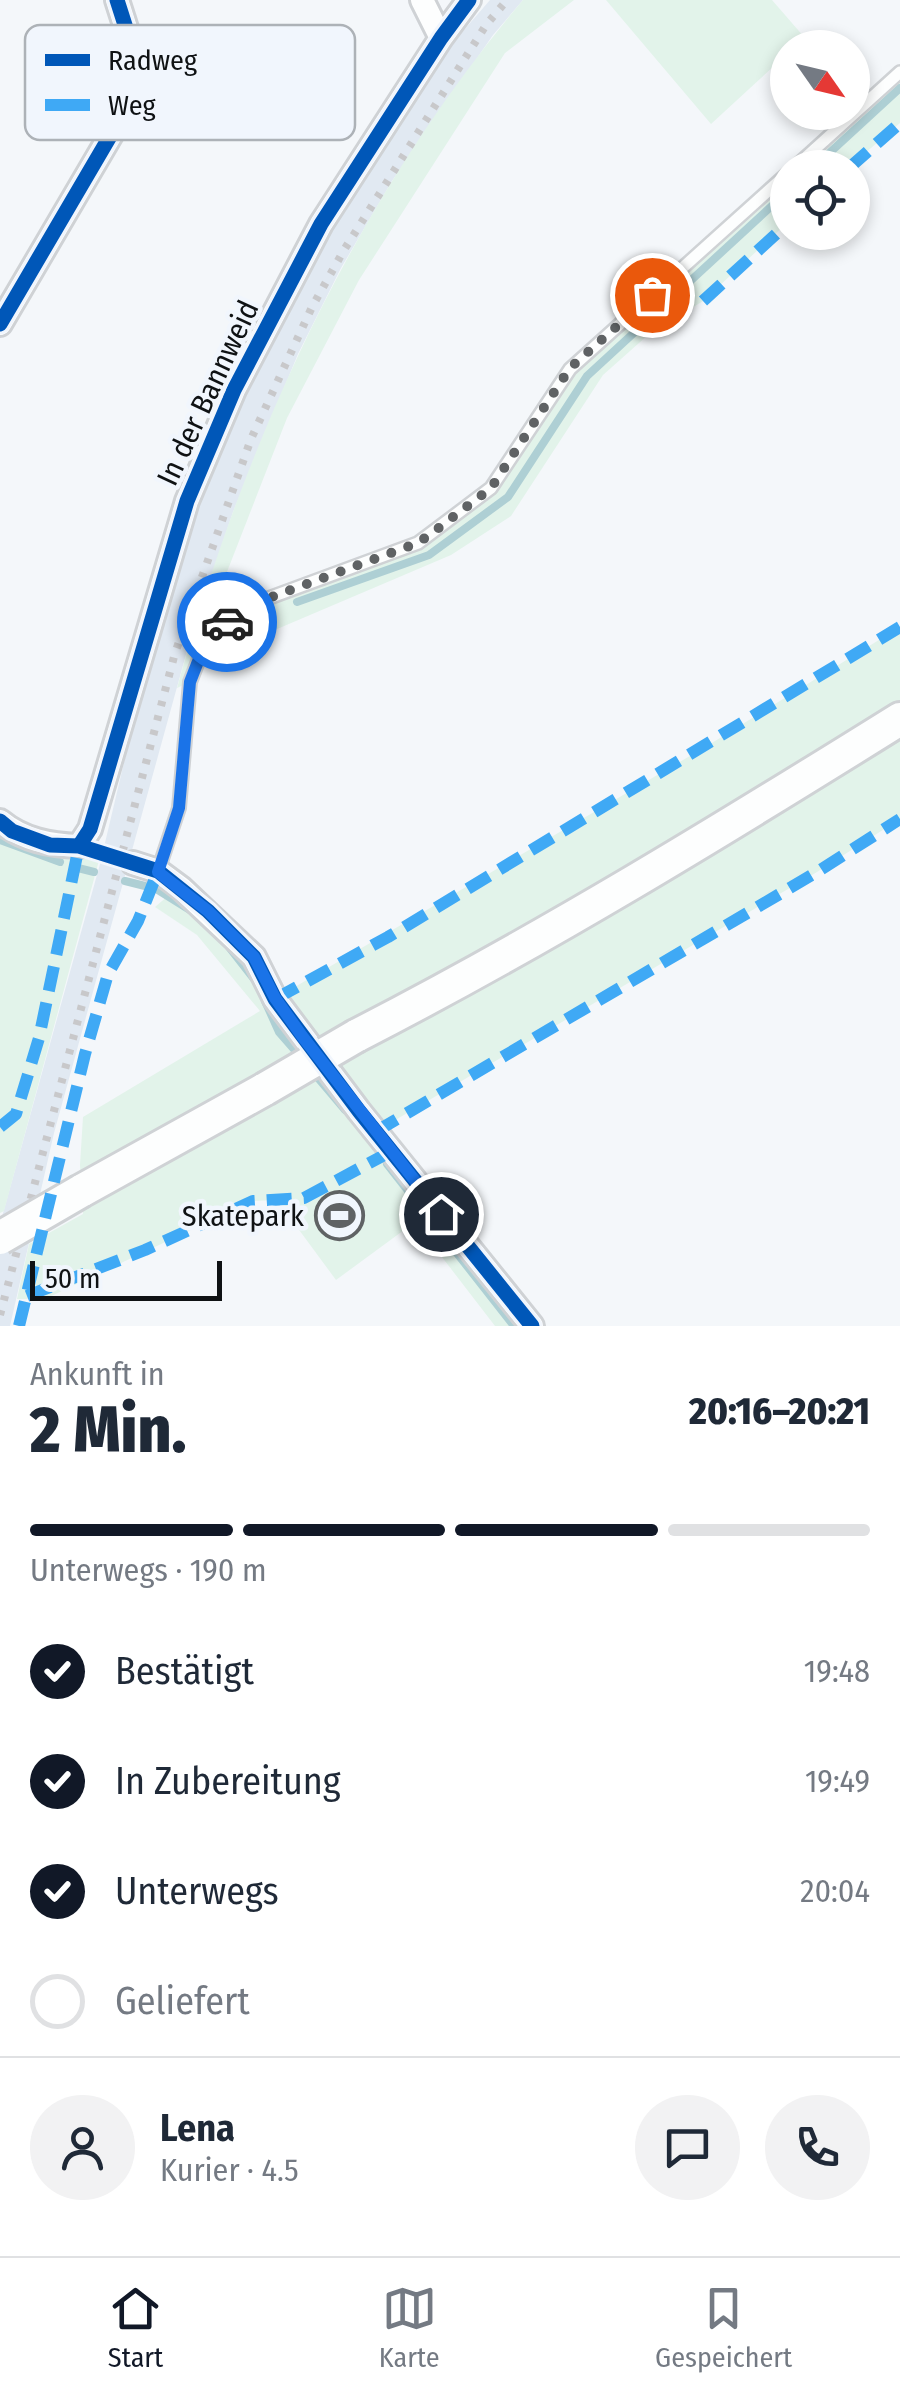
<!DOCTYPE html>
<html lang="de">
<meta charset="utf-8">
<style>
body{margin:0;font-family:"Fira Sans Condensed",sans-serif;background:#f2f2f3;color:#1f2937;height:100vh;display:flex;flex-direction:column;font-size:38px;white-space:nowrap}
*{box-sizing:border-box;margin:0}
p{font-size:32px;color:#747a83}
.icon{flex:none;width:55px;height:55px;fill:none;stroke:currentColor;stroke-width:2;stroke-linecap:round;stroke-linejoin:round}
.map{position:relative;height:1326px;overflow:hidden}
.details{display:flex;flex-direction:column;background:#fff;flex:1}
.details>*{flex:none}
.needle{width:65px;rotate:124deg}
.tools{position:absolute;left:770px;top:30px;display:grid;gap:20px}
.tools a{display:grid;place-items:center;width:100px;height:100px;border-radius:50%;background:#fff;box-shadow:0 5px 15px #0003;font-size:50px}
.scale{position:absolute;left:30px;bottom:25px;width:192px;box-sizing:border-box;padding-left:10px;border:5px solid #0f1214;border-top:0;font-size:28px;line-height:35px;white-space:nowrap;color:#0f1214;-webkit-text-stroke:8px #f1f6fd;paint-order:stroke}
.pin{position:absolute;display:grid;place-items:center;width:85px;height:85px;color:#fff;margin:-42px;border:5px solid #fff;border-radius:50%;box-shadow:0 2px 10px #0007}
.courier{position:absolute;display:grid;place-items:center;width:100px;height:100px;margin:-50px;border:8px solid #1a73e8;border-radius:50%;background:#fff;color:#222;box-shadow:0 2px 12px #0007}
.head em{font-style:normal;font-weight:800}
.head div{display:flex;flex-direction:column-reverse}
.head{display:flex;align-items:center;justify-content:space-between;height:170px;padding:0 30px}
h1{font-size:65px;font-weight:800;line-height:75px}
.bar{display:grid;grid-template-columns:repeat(4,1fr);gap:15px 10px;align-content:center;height:120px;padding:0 30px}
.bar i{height:12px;border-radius:8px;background:#e0e1e3}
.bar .selected{background:#111827}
.bar p{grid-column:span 4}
.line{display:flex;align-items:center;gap:25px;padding:0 30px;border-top:2px solid #e0e1e3}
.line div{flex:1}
.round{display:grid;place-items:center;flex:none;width:105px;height:105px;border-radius:52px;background:#f2f2f3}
ol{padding:0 30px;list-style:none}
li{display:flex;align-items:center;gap:30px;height:110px}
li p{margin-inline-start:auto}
li .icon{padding:10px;border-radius:50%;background:#111827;color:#fff;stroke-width:4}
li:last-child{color:#747a83}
li i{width:55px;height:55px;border:5px solid #e0e1e3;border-radius:50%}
.tabs{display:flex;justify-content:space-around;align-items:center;height:140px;border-top:2px solid #e0e1e3;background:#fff;font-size:28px;color:#747a83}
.tabs a{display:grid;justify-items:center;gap:5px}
.tabs .selected{color:#111827}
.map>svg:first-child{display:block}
.built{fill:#e1e9f2}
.green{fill:#e2f3ea}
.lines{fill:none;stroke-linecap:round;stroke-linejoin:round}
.stream{stroke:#aecfd4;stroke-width:8}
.service-casing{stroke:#cfd2d5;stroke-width:16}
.minor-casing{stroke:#cfd2d5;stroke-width:28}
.secondary-casing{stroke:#cfd2d5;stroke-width:38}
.service{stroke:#fdfefe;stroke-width:11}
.minor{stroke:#fdfefe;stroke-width:22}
.secondary{stroke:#fdfefe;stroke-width:32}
.rail{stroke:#c8c8ca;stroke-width:8;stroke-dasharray:5 10;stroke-linecap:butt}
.secondary-bridge-casing{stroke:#cfd2d5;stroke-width:38;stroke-linecap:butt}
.secondary-bridge{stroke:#fdfefe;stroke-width:32}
.quiet{stroke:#3fa9f5;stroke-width:12;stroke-dasharray:25 12;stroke-linecap:butt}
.cycleway-casing{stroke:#f1f6fd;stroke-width:21}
.cycleway{stroke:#0057b8;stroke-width:15}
.done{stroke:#5f6264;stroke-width:10;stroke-dasharray:0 18}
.route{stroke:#1a73e8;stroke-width:12}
.labels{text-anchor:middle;stroke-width:9;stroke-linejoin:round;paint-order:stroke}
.street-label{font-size:30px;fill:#0f1214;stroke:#f1f6fd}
.poi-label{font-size:30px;fill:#0f1214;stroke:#f1f6fd;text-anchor:end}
.key{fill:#f1f6fd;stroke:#adb2b7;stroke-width:2.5}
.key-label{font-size:28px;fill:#0f1214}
</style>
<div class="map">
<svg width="900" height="1326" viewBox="0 0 900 1326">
<rect width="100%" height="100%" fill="#f4f7fa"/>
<!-- built -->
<path class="built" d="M 490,0 L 523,0 L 493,35 L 392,181 L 341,268 L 298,354 L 233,512 L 190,640 L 54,1133 L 10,1326 L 0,1326 L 0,1224 L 100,864 L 135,716 L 197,509 L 244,398 L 331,231 L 451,45 Z"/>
<!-- green -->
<path class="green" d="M 523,0 L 574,0 L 505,53 L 359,280 L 287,418 L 209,618 L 204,646 L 190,682 L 177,688 C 244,441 357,196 523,0 Z
M 606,0 L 772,0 L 805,38 L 795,47 L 788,48 L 787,54 L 711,124 Z
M 900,72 L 900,123 L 849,167 L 794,168 Z
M 787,173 L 787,223 L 703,301 L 648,335 L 603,375 L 511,516 L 451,555 L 263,635 L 239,609 L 418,543 L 491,488 L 570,369 Z
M 900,627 L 900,819 L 817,872 L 375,1132 L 523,1326 L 495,1326 L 415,1222 L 336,1280 L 277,1200 L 252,1201 L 45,1299 L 17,1299 L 29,1244 L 83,1214 L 80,1165 L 83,1117 L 260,1011 L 197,935 L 155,907 L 176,889 L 218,924 L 276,998 L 707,746 Z
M 0,831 C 42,853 53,857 101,853 L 4,1211 L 0,1213 Z"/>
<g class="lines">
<!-- stream -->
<path class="stream" d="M 813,168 L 900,88
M 297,602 L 429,555 L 508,497 L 587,376 L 788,191
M 0,840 L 60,862
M 78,868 L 94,872
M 125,881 L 145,886
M 158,890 L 190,910
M 229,947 L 254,979
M 265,1001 L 279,1032 L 300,1056
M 312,1071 L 345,1110
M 387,1164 L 514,1326"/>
<defs>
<path id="service" d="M 794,168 L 900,72
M 158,871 L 179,808 L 190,682 L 204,646 L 239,609 L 418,543 L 491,488 L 570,369 L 788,173"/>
<path id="minor" d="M 422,0 L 441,38
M 0,324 L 119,121 L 135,81 L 133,50 L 117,0
M 0,821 C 23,840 50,845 79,846 L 90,829 L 187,501 L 234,390 L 321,224 L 441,38 L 469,0
M 133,863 L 158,871 L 181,888 L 254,957 L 275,999 L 359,1111 L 532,1326"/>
<path id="secondary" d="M 356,1036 C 543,940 722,830 900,719
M 81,1191 L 265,1089"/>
</defs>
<!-- service casing -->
<use href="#service" class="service-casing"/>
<!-- minor casing -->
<use href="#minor" class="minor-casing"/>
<!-- secondary casing -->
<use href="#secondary" class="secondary-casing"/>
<!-- service -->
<use href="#service" class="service"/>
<!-- minor -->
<use href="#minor" class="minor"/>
<!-- secondary -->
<use href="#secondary" class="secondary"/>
<!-- rail -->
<path class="rail" d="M 0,1315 L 175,653 L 251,439 L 312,307 L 344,250 L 486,25 L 507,0"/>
<defs>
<path id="secondary-bridge" d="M 265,1089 L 356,1036
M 0,1238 L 81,1191"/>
</defs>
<!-- secondary-bridge casing -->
<use href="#secondary-bridge" class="secondary-bridge-casing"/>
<!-- secondary-bridge -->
<use href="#secondary-bridge" class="secondary-bridge"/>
<!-- quiet -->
<path class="quiet" d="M 849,168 L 900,123
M 703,301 L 788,223
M 275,999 L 388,937 L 900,627
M 0,1127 L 16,1114 L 39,1038 L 79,846 L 87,848
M 375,1132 L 817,872 L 900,819
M 27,1296 L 145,1250 L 253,1201 L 304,1198 L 390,1152
M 19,1326 L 85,1054 L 108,974 L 138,921 L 158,871"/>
<defs>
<path id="cycleway" d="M 0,324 L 119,121 L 135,81 L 133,50 L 117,0
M 0,821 L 12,831 L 50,845 L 79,846 L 158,871 L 208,911 L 254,957 L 275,999 L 359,1111 L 532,1326
M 79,846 L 90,829 L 187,501 L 234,390 L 321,224 L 441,38 L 469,0"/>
</defs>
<!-- cycleway casing -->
<use href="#cycleway" class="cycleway-casing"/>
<!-- cycleway -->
<use href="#cycleway" class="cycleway"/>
</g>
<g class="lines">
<!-- done -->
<path class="done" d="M 227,622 L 239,609 L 418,543 L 436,530 L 491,488 L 570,368 L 652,295"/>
<!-- route -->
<path class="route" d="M 227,622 L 204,646 L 190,682 L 179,808 L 158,872 L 208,911 L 254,957 L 275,998 L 302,1036 L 441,1214"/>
</g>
<!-- icons -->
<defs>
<symbol id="stadium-ring" viewBox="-11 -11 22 22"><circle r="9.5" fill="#f1f6fd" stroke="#5f6264" stroke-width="1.5"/><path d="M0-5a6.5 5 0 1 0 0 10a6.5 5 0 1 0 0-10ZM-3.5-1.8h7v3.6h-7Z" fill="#5f6264"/></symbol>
</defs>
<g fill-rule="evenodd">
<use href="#stadium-ring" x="312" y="1188" width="55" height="55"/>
</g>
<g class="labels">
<!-- street labels -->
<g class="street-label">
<text transform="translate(208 393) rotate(-65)" y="10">In der Bannweid</text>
</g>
<!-- poi labels -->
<g class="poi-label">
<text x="304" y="1226">Skatepark</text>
</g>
</g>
<!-- legend -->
<rect x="25" y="25" width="330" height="115" rx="15" class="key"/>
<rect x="45" y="54" width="45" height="12" fill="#0057b8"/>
<rect x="45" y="99" width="45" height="12" fill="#3fa9f5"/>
<g class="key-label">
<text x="108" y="70">Radweg</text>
<text x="108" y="115">Weg</text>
</g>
</svg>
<div class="tools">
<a><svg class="needle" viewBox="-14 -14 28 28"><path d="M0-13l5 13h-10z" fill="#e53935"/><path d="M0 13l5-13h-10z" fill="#747a83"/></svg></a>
<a><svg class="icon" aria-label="locate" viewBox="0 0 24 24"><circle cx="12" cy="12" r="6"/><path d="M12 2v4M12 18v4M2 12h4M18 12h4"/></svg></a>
</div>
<div class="scale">50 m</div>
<div class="pin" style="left:652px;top:295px;background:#ea580c"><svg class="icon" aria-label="bag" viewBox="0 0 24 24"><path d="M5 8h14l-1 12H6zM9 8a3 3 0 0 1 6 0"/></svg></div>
<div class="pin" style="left:441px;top:1214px;background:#1f2937"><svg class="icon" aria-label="home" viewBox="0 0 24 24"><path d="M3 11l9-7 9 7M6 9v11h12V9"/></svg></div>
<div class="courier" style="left:227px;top:622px"><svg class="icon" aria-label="car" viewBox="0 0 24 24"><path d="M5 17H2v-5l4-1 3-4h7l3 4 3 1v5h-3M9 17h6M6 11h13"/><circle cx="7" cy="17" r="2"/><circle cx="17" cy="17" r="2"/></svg></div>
</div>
<section class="details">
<div class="head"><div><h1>2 Min.</h1><p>Ankunft in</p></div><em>20:16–20:21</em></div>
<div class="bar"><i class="selected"></i><i class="selected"></i><i class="selected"></i><i></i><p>Unterwegs · 190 m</p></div>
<ol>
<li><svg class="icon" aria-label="check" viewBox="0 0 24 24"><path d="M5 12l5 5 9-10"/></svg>Bestätigt<p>19:48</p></li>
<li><svg class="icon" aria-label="check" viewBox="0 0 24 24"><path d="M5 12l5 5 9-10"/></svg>In Zubereitung<p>19:49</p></li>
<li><svg class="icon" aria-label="check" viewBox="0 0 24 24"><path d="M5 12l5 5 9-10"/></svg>Unterwegs<p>20:04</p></li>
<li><i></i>Geliefert</li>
</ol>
<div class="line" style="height:180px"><a class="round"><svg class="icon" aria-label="person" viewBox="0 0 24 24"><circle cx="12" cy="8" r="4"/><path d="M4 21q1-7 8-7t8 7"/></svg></a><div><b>Lena</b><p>Kurier · 4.5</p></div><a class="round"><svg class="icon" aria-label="chat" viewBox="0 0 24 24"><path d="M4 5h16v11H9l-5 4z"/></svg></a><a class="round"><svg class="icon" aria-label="phone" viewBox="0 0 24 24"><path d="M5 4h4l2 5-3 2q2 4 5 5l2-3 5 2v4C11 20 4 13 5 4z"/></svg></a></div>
</section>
<nav class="tabs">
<a class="selected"><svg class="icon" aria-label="home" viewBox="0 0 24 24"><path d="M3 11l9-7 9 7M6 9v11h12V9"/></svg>Start</a>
<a><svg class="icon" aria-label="map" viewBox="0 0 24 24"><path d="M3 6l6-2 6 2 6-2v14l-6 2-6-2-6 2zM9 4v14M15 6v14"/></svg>Karte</a>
<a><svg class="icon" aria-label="saved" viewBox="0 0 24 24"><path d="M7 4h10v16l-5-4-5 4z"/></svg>Gespeichert</a>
</nav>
